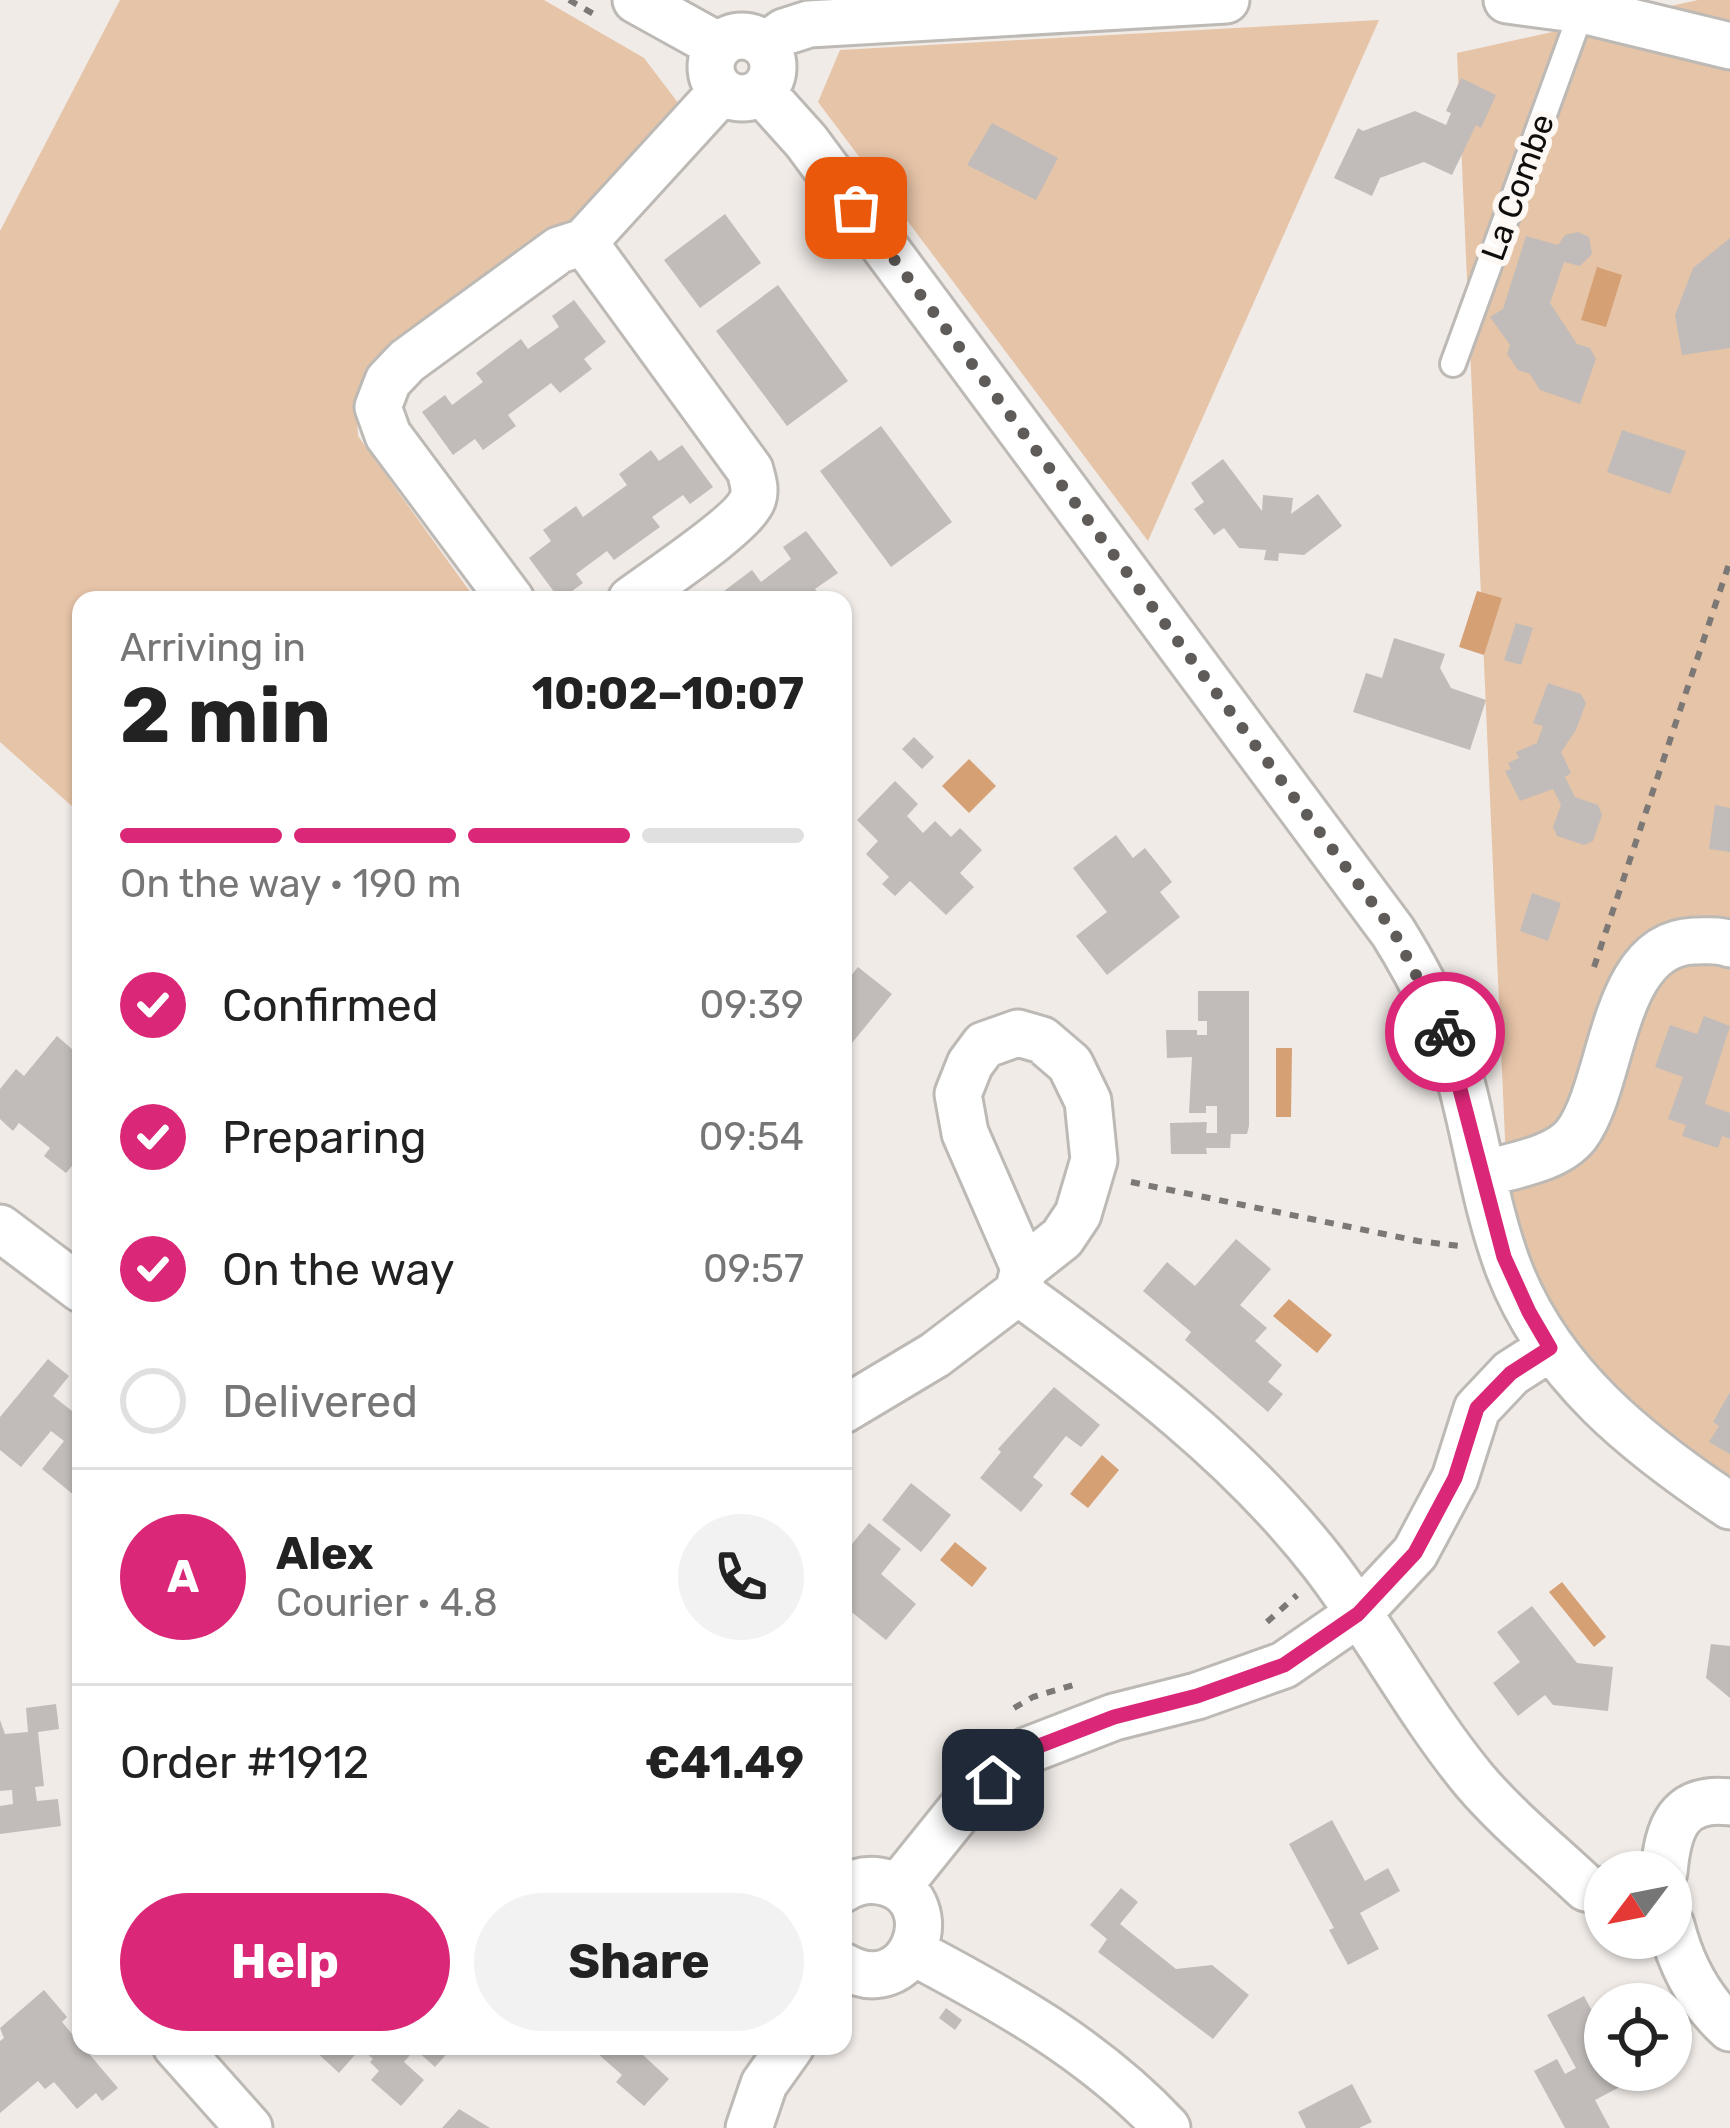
<!DOCTYPE html>
<meta charset="utf-8">
<style>
body{margin:0;font-family:Rubik,sans-serif;background:#f2f2f2;color:#222;height:100vh;display:flex;flex-direction:column;font-size:45px;white-space:nowrap}
*{box-sizing:border-box;margin:0}
p{font-size:39px;color:#767676}
.icon{flex:none;width:66px;height:66px;fill:none;stroke:currentColor;stroke-width:2;stroke-linecap:round;stroke-linejoin:round}
.map{position:relative;flex:1;overflow:hidden}
.details{position:absolute;left:72px;top:591px;width:780px;height:1464px;display:flex;flex-direction:column;background:#fff;border-radius:24px;box-shadow:0 3px 9px #0004}
.details>*{flex:none}
.needle{width:78px;rotate:238deg}
.buttons{position:absolute;left:1584px;top:1851px;display:grid;gap:24px}
.buttons a{display:grid;place-items:center;width:108px;height:108px;border-radius:50%;background:#fff;box-shadow:0 3px 9px #0004;font-size:60px}
.pin{position:absolute;display:grid;place-items:center;width:102px;height:102px;color:#fff;margin:-51px;border-radius:24px;box-shadow:0 6px 18px #0006}
.courier{position:absolute;display:grid;place-items:center;width:120px;height:120px;margin:-60px;border:9px solid #db2777;border-radius:50%;background:#fff;color:#222;box-shadow:0 3px 15px #0007}
.head em{font-style:normal;font-weight:700}
.head div{display:flex;flex-direction:column-reverse}
.head{display:flex;align-items:center;justify-content:space-between;height:204px;padding:0 48px}
h1{font-size:78px;font-weight:700;line-height:90px}
.bar{display:grid;grid-template-columns:repeat(4,1fr);gap:18px 12px;align-content:center;height:144px;padding:0 48px}
.bar i{height:15px;border-radius:9px;background:#e0e0e0}
.bar .current{background:#db2777}
.bar p{grid-column:span 4}
.line{display:flex;align-items:center;gap:30px;padding:0 48px;border-top:3px solid #e0e0e0}
.line div{flex:1}
.round{display:grid;place-items:center;flex:none;width:126px;height:126px;border-radius:63px;background:#f2f2f2}
ol{padding:0 48px;list-style:none}
li{display:flex;align-items:center;gap:36px;height:132px}
li p{margin-inline-start:auto}
li .icon{padding:12px;border-radius:50%;background:#db2777;color:#fff;stroke-width:4}
li:last-child{color:#767676}
li i{width:66px;height:66px;border:6px solid #e0e0e0;border-radius:50%}
.button{display:flex;gap:24px;margin-top:auto;padding:24px 48px}
.button a{flex:1;height:138px;border-radius:72px;background:#db2777;color:#fff;font-size:48px;font-weight:700;line-height:138px;text-align:center}
.button a+a{background:#f2f2f2;color:#222}
.map>svg:first-child{display:block}
.green{fill:#e6c4a8}
.water{fill:#d6a075}
.building{fill:#c1bcb9}
.lines{fill:none;stroke-linecap:round;stroke-linejoin:round}
.service-casing{stroke:#bdb9b5;stroke-width:30}
.minor-casing{stroke:#bdb9b5;stroke-width:51}
.path{stroke:#7b7876;stroke-width:6;stroke-dasharray:9 9;stroke-linecap:butt}
.service{stroke:#fff;stroke-width:24}
.minor{stroke:#fff;stroke-width:45}
.done{stroke:#5e5b59;stroke-width:12;stroke-dasharray:0 21.6}
.route{stroke:#db2777;stroke-width:15}
.labels{text-anchor:middle;stroke-width:12;stroke-linejoin:round;paint-order:stroke}
.street-label{font-size:33px;fill:#100e0d;stroke:#fdf8f4}
</style>
<div class="map">
<svg width="1730" height="2128" viewBox="0 0 1730 2128">
<rect width="100%" height="100%" fill="#f0ebe7"/>
<!-- green -->
<path class="green" d="M 120,0 L 544,0 L 644,58 L 679,104 L 602,196 L 378,362 L 368,372 L 356,399 L 358,436 L 476,600 L 81,600 L 81,798 L 74,808 L 0,742 L 0,231 Z
M 1698,0 L 1730,0 L 1730,1505 L 1648,1448 L 1511,1274 L 1457,53 Z
M 1379,20 L 1148,541 L 818,102 L 840,50 Z"/>
<!-- water -->
<path class="water" d="M 1597,267 L 1622,275 L 1606,327 L 1581,320 Z
M 1477,591 L 1502,598 L 1484,655 L 1459,647 Z
M 969,759 L 996,786 L 969,813 L 942,786 Z
M 1276,1048 L 1292,1048 L 1291,1117 L 1276,1117 Z
M 1289,1299 L 1332,1335 L 1317,1353 L 1273,1316 Z
M 1102,1455 L 1119,1470 L 1088,1508 L 1070,1494 Z
M 955,1542 L 987,1568 L 972,1587 L 940,1560 Z
M 1562,1582 L 1606,1637 L 1594,1647 L 1549,1592 Z"/>
<!-- building -->
<path class="building" d="M 1461,78 L 1496,95 L 1481,128 L 1476,125 L 1452,175 L 1424,162 L 1380,178 L 1372,196 L 1334,178 L 1358,128 L 1363,131 L 1415,111 L 1446,125 L 1451,113 L 1446,111 Z
M 992,123 L 1058,158 L 1036,200 L 967,165 Z
M 725,214 L 761,263 L 700,308 L 664,260 Z
M 1578,232 L 1589,237 L 1592,254 L 1580,266 L 1564,262 L 1550,303 L 1577,344 L 1590,348 L 1596,359 L 1580,404 L 1540,390 L 1530,374 L 1518,370 L 1507,354 L 1510,345 L 1490,317 L 1503,309 L 1526,236 L 1558,245 L 1565,235 Z
M 1730,238 L 1730,348 L 1682,355 L 1675,315 L 1693,268 Z
M 778,285 L 848,381 L 787,426 L 716,331 Z
M 574,300 L 606,342 L 584,359 L 592,369 L 560,393 L 551,383 L 508,415 L 516,426 L 483,450 L 475,439 L 453,455 L 422,412 L 445,395 L 452,405 L 483,382 L 476,373 L 521,339 L 528,349 L 559,327 L 552,316 Z
M 881,426 L 952,522 L 891,567 L 820,471 Z
M 1622,430 L 1686,451 L 1670,494 L 1607,472 Z
M 682,445 L 713,487 L 690,504 L 683,495 L 652,517 L 660,527 L 614,560 L 607,551 L 576,574 L 583,583 L 560,600 L 529,558 L 551,541 L 543,530 L 576,506 L 583,517 L 627,485 L 619,474 L 651,450 L 659,461 Z
M 1223,459 L 1262,511 L 1263,495 L 1293,498 L 1291,514 L 1318,494 L 1342,526 L 1304,555 L 1279,553 L 1278,561 L 1264,560 L 1266,550 L 1239,548 L 1224,528 L 1214,535 L 1194,509 L 1204,502 L 1191,483 Z
M 806,531 L 838,573 L 815,589 L 823,600 L 712,600 L 752,570 L 761,582 L 791,559 L 783,547 Z
M 1516,623 L 1533,628 L 1521,665 L 1504,660 Z
M 1394,638 L 1445,654 L 1440,668 L 1451,688 L 1486,700 L 1470,750 L 1353,712 L 1366,673 L 1382,678 Z
M 1548,683 L 1581,694 L 1586,703 L 1576,730 L 1561,752 L 1571,773 L 1565,777 L 1575,797 L 1598,805 L 1602,815 L 1593,841 L 1584,845 L 1557,836 L 1553,827 L 1561,805 L 1553,789 L 1520,801 L 1505,771 L 1511,769 L 1508,763 L 1519,758 L 1516,752 L 1537,743 L 1543,726 L 1533,723 Z
M 914,737 L 934,757 L 922,769 L 902,749 Z
M 895,781 L 918,804 L 907,816 L 923,833 L 935,821 L 951,837 L 960,828 L 982,850 L 960,873 L 974,887 L 946,915 L 910,881 L 895,896 L 882,884 L 889,877 L 866,854 L 878,841 L 857,820 Z
M 1715,805 L 1730,808 L 1730,852 L 1709,849 Z
M 1116,835 L 1133,858 L 1145,848 L 1172,882 L 1160,892 L 1180,917 L 1107,975 L 1076,936 L 1107,912 L 1073,868 Z
M 1532,893 L 1561,903 L 1548,941 L 1520,931 Z
M 858,967 L 892,994 L 843,1054 L 843,986 Z
M 1198,991 L 1249,991 L 1249,1126 L 1247,1134 L 1231,1134 L 1230,1148 L 1206,1148 L 1207,1154 L 1171,1154 L 1170,1123 L 1207,1122 L 1206,1133 L 1217,1133 L 1217,1106 L 1206,1106 L 1206,1113 L 1189,1113 L 1192,1057 L 1167,1058 L 1166,1030 L 1197,1030 L 1197,1035 L 1207,1035 L 1207,1021 L 1198,1021 Z
M 1704,1016 L 1730,1026 L 1705,1104 L 1730,1113 L 1730,1139 L 1722,1136 L 1718,1148 L 1682,1136 L 1686,1125 L 1668,1119 L 1683,1077 L 1655,1067 L 1670,1025 L 1697,1034 Z
M 57,1036 L 81,1057 L 81,1155 L 66,1173 L 44,1156 L 50,1148 L 19,1123 L 13,1131 L 0,1119 L 0,1089 L 16,1069 L 24,1076 Z
M 1236,1239 L 1271,1269 L 1240,1305 L 1267,1328 L 1255,1341 L 1282,1365 L 1268,1382 L 1283,1394 L 1268,1412 L 1185,1340 L 1191,1332 L 1143,1291 L 1167,1262 L 1195,1286 Z
M 48,1359 L 69,1376 L 53,1396 L 81,1418 L 81,1489 L 75,1496 L 42,1469 L 64,1441 L 51,1431 L 21,1467 L 0,1450 L 0,1417 Z
M 1054,1387 L 1100,1425 L 1081,1447 L 1066,1436 L 1033,1477 L 1043,1485 L 1021,1512 L 980,1478 L 1001,1452 L 998,1449 Z
M 1730,1392 L 1730,1454 L 1709,1442 L 1719,1426 L 1713,1422 Z
M 911,1483 L 951,1515 L 921,1552 L 882,1520 Z
M 869,1523 L 901,1549 L 881,1574 L 916,1604 L 886,1640 L 843,1605 L 843,1555 Z
M 1532,1606 L 1577,1663 L 1613,1667 L 1608,1711 L 1553,1705 L 1545,1695 L 1518,1716 L 1493,1683 L 1520,1662 L 1497,1632 Z
M 1711,1644 L 1730,1646 L 1730,1698 L 1706,1678 Z
M 56,1704 L 59,1729 L 38,1732 L 44,1786 L 35,1787 L 37,1801 L 58,1799 L 61,1826 L 0,1834 L 0,1806 L 13,1804 L 12,1790 L 0,1791 L 0,1720 L 5,1734 L 28,1732 L 26,1708 Z
M 1332,1820 L 1365,1881 L 1388,1868 L 1400,1891 L 1360,1913 L 1379,1949 L 1348,1965 L 1329,1930 L 1334,1928 L 1289,1844 Z
M 1121,1888 L 1138,1902 L 1120,1924 L 1176,1969 L 1212,1965 L 1249,1995 L 1213,2039 L 1098,1952 L 1107,1939 L 1090,1925 Z
M 44,1990 L 67,2017 L 62,2022 L 118,2088 L 102,2101 L 96,2093 L 77,2109 L 54,2082 L 45,2089 L 38,2081 L 0,2113 L 0,2041 L 4,2038 L 0,2028 Z
M 1584,1996 L 1605,2035 L 1605,2070 L 1630,2070 L 1635,2079 L 1595,2100 L 1610,2128 L 1565,2128 L 1534,2071 L 1557,2059 L 1565,2074 L 1576,2068 L 1547,2015 Z
M 946,2008 L 962,2020 L 955,2030 L 939,2018 Z
M 318,2046 L 454,2046 L 435,2067 L 415,2049 L 404,2062 L 424,2080 L 401,2106 L 371,2080 L 379,2071 L 370,2062 L 373,2059 L 361,2048 L 339,2073 L 314,2050 Z
M 589,2046 L 651,2046 L 643,2055 L 669,2079 L 644,2106 L 616,2082 L 622,2075 Z
M 1352,2084 L 1372,2122 L 1359,2128 L 1306,2128 L 1298,2112 Z
M 459,2109 L 490,2128 L 442,2128 Z"/>
<g class="lines">
<defs>
<path id="service" d="M 1453,364 L 1582,10"/>
<path id="minor" d="M 636,0 L 719,46
M 1507,0 L 1582,10 L 1730,46
M711 67a31 31 0 1 1 62 0a31 31 0 1 1-62 0Z
M 765,46 L 784,32 L 809,24 L 1226,0
M 762,92 L 806,141 L 1393,932 C 1419,974 1442,1017 1456,1064 C 1476,1131 1484,1203 1509,1269 C 1550,1375 1637,1444 1730,1506
M 584,242 L 750,470 C 752,479 756,488 753,498 C 746,523 656,581 631,600
M 511,600 L 388,435 L 378,407 L 388,381 L 407,361 L 559,250 L 584,242 L 722,91
M 1484,1174 C 1512,1165 1556,1160 1576,1135 C 1615,1083 1610,944 1694,941 C 1707,941 1718,939 1730,944
M 0,1228 L 81,1289
M 1018,1292 C 1129,1372 1238,1454 1323,1563 C 1377,1633 1418,1712 1474,1780 C 1507,1819 1549,1853 1586,1888 L 1605,1892
M 843,1410 L 935,1355 L 1018,1292 L 1024,1268 L 1062,1238 L 1078,1214 L 1094,1160 L 1088,1101 L 1070,1064 L 1042,1040 L 1018,1033 L 984,1045 L 970,1064 L 958,1094 L 965,1133 L 1024,1268
M 1664,1872 C 1668,1828 1678,1796 1730,1802
M 898,1887 L 960,1810 L 1026,1751 L 1114,1717 L 1197,1696 L 1284,1665 L 1358,1614 L 1415,1553 L 1455,1478 L 1477,1409 L 1511,1373 L 1550,1348
M 843,1889 C 857,1880 872,1878 888,1883 C 948,1902 912,2005 843,1966
M 1671,1925 C 1681,1965 1699,2000 1730,2028
M 913,1952 C 1006,2001 1094,2050 1167,2128
M 176,2046 L 249,2128
M 749,2128 L 764,2084 L 791,2046"/>
</defs>
<!-- service casing -->
<use href="#service" class="service-casing"/>
<!-- minor casing -->
<use href="#minor" class="minor-casing"/>
<!-- path -->
<path class="path" d="M 569,0 L 599,17
M 1594,967 L 1730,561
M 1131,1182 L 1418,1241 L 1459,1246
M 1267,1622 L 1297,1595
M 1014,1708 L 1033,1697 L 1080,1683"/>
<!-- service -->
<use href="#service" class="service"/>
<!-- minor -->
<use href="#minor" class="minor"/>
</g>
<g class="lines">
<!-- done -->
<path class="done" d="M 856,208 L 1394,932 L 1445,1032"/>
<!-- route -->
<path class="route" d="M 993,1780 L 1026,1751 L 1114,1717 L 1197,1696 L 1284,1665 L 1358,1614 L 1415,1553 L 1455,1478 L 1477,1408 L 1511,1373 L 1550,1348 L 1529,1312 L 1504,1257 L 1445,1032"/>
</g>
<g class="labels">
<!-- street labels -->
<g class="street-label">
<text transform="translate(1517 187) rotate(-70)" y="12">La Combe</text>
</g>
</g>
</svg>
<div class="buttons">
<a><svg class="needle" viewBox="-14 -14 28 28"><path d="M0-13l5 13h-10z" fill="#e53935"/><path d="M0 13l5-13h-10z" fill="#767676"/></svg></a>
<a><svg class="icon" aria-label="locate" viewBox="0 0 24 24"><circle cx="12" cy="12" r="6"/><path d="M12 2v4M12 18v4M2 12h4M18 12h4"/></svg></a>
</div>
<div class="pin" style="left:856px;top:208px;background:#ea580c"><svg class="icon" aria-label="bag" viewBox="0 0 24 24"><path d="M5 8h14l-1 12H6zM9 8a3 3 0 0 1 6 0"/></svg></div>
<div class="pin" style="left:993px;top:1780px;background:#1f2937"><svg class="icon" aria-label="home" viewBox="0 0 24 24"><path d="M3 11l9-7 9 7M6 9v11h12V9"/></svg></div>
<div class="courier" style="left:1445px;top:1032px"><svg class="icon" aria-label="bike" viewBox="0 0 24 24"><circle cx="6" cy="16" r="4"/><circle cx="18" cy="16" r="4"/><path d="M6 16l4-8h5l3 8M10 8l3 8H6M13 5h3"/></svg></div>
<section class="details">
<div class="head"><div><h1>2 min</h1><p>Arriving in</p></div><em>10:02–10:07</em></div>
<div class="bar"><i class="current"></i><i class="current"></i><i class="current"></i><i></i><p>On the way · 190 m</p></div>
<ol>
<li><svg class="icon" aria-label="check" viewBox="0 0 24 24"><path d="M5 12l5 5 9-10"/></svg>Confirmed<p>09:39</p></li>
<li><svg class="icon" aria-label="check" viewBox="0 0 24 24"><path d="M5 12l5 5 9-10"/></svg>Preparing<p>09:54</p></li>
<li><svg class="icon" aria-label="check" viewBox="0 0 24 24"><path d="M5 12l5 5 9-10"/></svg>On the way<p>09:57</p></li>
<li><i></i>Delivered</li>
</ol>
<div class="line" style="height:216px"><b class="round" style="background:#db2777;color:#fff">A</b><div><b>Alex</b><p>Courier · 4.8</p></div><a class="round"><svg class="icon" aria-label="phone" viewBox="0 0 24 24"><path d="M5 4h4l2 5-3 2q2 4 5 5l2-3 5 2v4C11 20 4 13 5 4z"/></svg></a></div>
<div class="line" style="height:156px"><div>Order #1912</div><b>€41.49</b></div>
<div class="button"><a>Help</a><a>Share</a></div>
</section>
</div>
